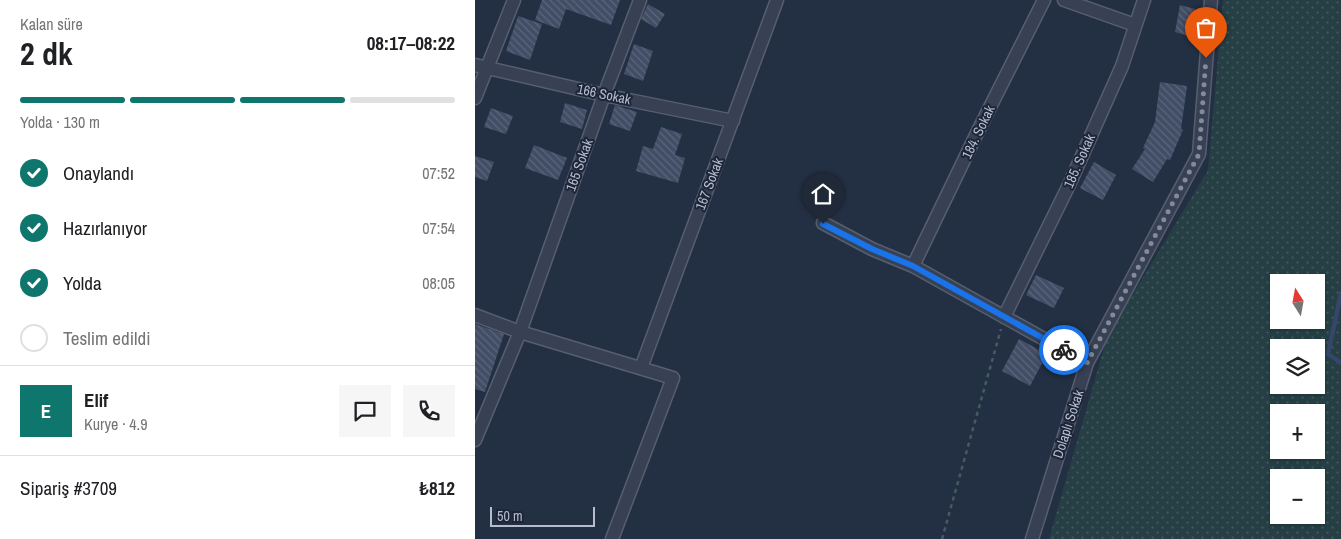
<!DOCTYPE html>
<html lang="tr">
<meta charset="utf-8">
<style>
body{margin:0;font-family:"Archivo Narrow",sans-serif;background:#f6f6f6;color:#202124;height:100vh;display:flex;flex-direction:column;font-size:19px;white-space:nowrap}
*{box-sizing:border-box;margin:0}
p{font-size:16px;color:#757577}
.icon{flex:none;width:28px;height:28px;fill:none;stroke:currentColor;stroke-width:2;stroke-linecap:round;stroke-linejoin:round}
.map{position:relative;flex:1;overflow:hidden}
.side{display:flex;flex-direction:column;background:#fff;width:475px}
.side>*{flex:none}
.needle{width:32px;rotate:349deg}
.tools{position:absolute;left:795px;top:274px;display:grid;gap:10px}
.tools a{display:grid;place-items:center;width:55px;height:55px;border-radius:0px;background:#fff;box-shadow:0 1px 4px #0004;font-size:25px}
.scale{position:absolute;left:15px;bottom:12px;width:105px;box-sizing:border-box;padding-left:5px;border:2px solid #b5bccd;border-top:0;font-size:14px;line-height:18px;white-space:nowrap;color:#b5bccd;-webkit-text-stroke:4px #1d2638;paint-order:stroke}
.pin{position:absolute;display:grid;place-items:center;width:42px;height:42px;color:#fff;margin:-51px -21px;border-radius:50% 50% 50% 0;rotate:-45deg;box-shadow:0 0 5px #0007}
.pin .icon{rotate:45deg}
.courier{position:absolute;display:grid;place-items:center;width:50px;height:50px;margin:-25px;border:4px solid #1a73e8;border-radius:50%;background:#fff;color:#222;box-shadow:0 1px 6px #0007}
.overview em{font-style:normal;font-weight:800}
.overview div{display:flex;flex-direction:column-reverse}
.overview{display:flex;align-items:center;justify-content:space-between;height:85px;padding:0 20px}
h1{font-size:32px;font-weight:800;line-height:38px}
.bar{display:grid;grid-template-columns:repeat(4,1fr);gap:8px 5px;align-content:center;height:60px;padding:0 20px}
.bar i{height:6px;border-radius:4px;background:#e0e0e0}
.bar .current{background:#0f766e}
.bar p{grid-column:span 4}
.line{display:flex;align-items:center;gap:12px;padding:0 20px;border-top:1px solid #e0e0e0}
.line div{flex:1}
.round{display:grid;place-items:center;flex:none;width:52px;height:52px;border-radius:0px;background:#f6f6f6}
ol{padding:0 20px;list-style:none}
li{display:flex;align-items:center;gap:15px;height:55px}
li p{margin-inline-start:auto}
li .icon{padding:5px;border-radius:50%;background:#0f766e;color:#fff;stroke-width:4}
li:last-child{color:#757577}
li i{width:28px;height:28px;border:2px solid #e0e0e0;border-radius:50%}
main{display:flex;flex:1;min-height:0}
.map>svg:first-child{display:block}
.grass{fill:url(#grass-dots);fill-rule:evenodd}
.lines{fill:none;stroke-linecap:round;stroke-linejoin:round}
.stream{stroke:#34476a;stroke-width:4.5}
.building{fill:url(#building-back-hatch)}
.street-casing{stroke:#565f70;stroke-width:15}
.path{stroke:#445c61;stroke-width:2.5;stroke-dasharray:4 4;stroke-linecap:butt}
.street{stroke:#384153;stroke-width:12}
.done{stroke:#828b9d;stroke-width:5;stroke-dasharray:0 9}
.route{stroke:#1a73e8;stroke-width:6}
.labels{text-anchor:middle;stroke-width:4;stroke-linejoin:round;paint-order:stroke}
.street-label{font-size:14px;fill:#b5bccd;stroke:#1d2638}
</style>
<main>
<section class="side">
<div class="overview"><div><h1>2 dk</h1><p>Kalan süre</p></div><em>08:17–08:22</em></div>
<div class="bar"><i class="current"></i><i class="current"></i><i class="current"></i><i></i><p>Yolda · 130 m</p></div>
<ol>
<li><svg class="icon" aria-label="check" viewBox="0 0 24 24"><path d="M5 12l5 5 9-10"/></svg>Onaylandı<p>07:52</p></li>
<li><svg class="icon" aria-label="check" viewBox="0 0 24 24"><path d="M5 12l5 5 9-10"/></svg>Hazırlanıyor<p>07:54</p></li>
<li><svg class="icon" aria-label="check" viewBox="0 0 24 24"><path d="M5 12l5 5 9-10"/></svg>Yolda<p>08:05</p></li>
<li><i></i>Teslim edildi</li>
</ol>
<div class="line" style="height:90px"><b class="round" style="background:#0f766e;color:#fff">E</b><div><b>Elif</b><p>Kurye · 4.9</p></div><a class="round"><svg class="icon" aria-label="chat" viewBox="0 0 24 24"><path d="M4 5h16v11H9l-5 4z"/></svg></a><a class="round"><svg class="icon" aria-label="phone" viewBox="0 0 24 24"><path d="M5 4h4l2 5-3 2q2 4 5 5l2-3 5 2v4C11 20 4 13 5 4z"/></svg></a></div>
<div class="line" style="height:65px"><div>Sipariş #3709</div><b>₺812</b></div>
</section>
<div class="map">
<svg width="866" height="539" viewBox="0 0 866 539">
<defs>
<pattern id="grass-dots" width="8" height="8" patternUnits="userSpaceOnUse" patternTransform="scale(1.25)"><rect width="8" height="8" fill="#253f44"/><path d="M2 2h.1M6 6h.1" fill="none" stroke="#42595e" stroke-width="1.8" stroke-linecap="round"/></pattern>
<pattern id="building-back-hatch" width="6" height="6" patternUnits="userSpaceOnUse" patternTransform="scale(1.25)"><rect width="6" height="6" fill="#424e66"/><path d="M-1 5l2 2M0 0l6 6M5-1l2 2" fill="none" stroke="#5b667b"/></pattern>
</defs>
<rect width="100%" height="100%" fill="#232f43"/>
<!-- grass -->
<path class="grass" d="M 748,0 L 866,0 L 866,539 L 574,539 L 632,337 L 733,170 ZM 804,282 L 841,282 L 841,320 L 804,320 ZM 804,348 L 841,348 L 841,385 L 804,385 ZM 804,412 L 841,412 L 841,450 L 804,450 ZM 804,478 L 841,478 L 841,515 L 804,515 Z"/>
<g class="lines">
<!-- stream -->
<path class="stream" d="M 866,293 L 853,354 L 866,363"/>
</g>
<!-- building -->
<path class="building" d="M 67,0 L 145,0 L 136,25 L 91,9 L 84,29 L 60,20 Z
M 173,4 L 190,14 L 181,28 L 166,19 Z
M 705,5 L 720,9 L 714,36 L 700,32 Z
M 43,16 L 67,24 L 55,60 L 31,51 Z
M 159,44 L 178,51 L 168,81 L 149,74 Z
M 685,82 L 712,86 L 706,129 L 708,130 L 695,160 L 692,159 L 678,182 L 657,169 L 670,149 L 668,148 L 680,122 Z
M 90,103 L 112,110 L 107,129 L 85,122 Z
M 140,105 L 162,112 L 155,131 L 134,124 Z
M 16,108 L 38,116 L 31,134 L 9,127 Z
M 186,127 L 207,134 L 200,155 L 210,158 L 203,183 L 161,171 L 168,146 L 178,149 Z
M 59,145 L 92,158 L 83,180 L 50,168 Z
M 0,156 L 19,162 L 12,181 L 0,177 Z
M 619,162 L 641,175 L 628,200 L 605,188 Z
M 561,275 L 589,288 L 579,308 L 551,295 Z
M 0,324 L 29,334 L 10,392 L 0,389 Z
M 544,339 L 572,354 L 555,386 L 527,371 Z"/>
<g class="lines">
<defs>
<path id="street" d="M 589,0 L 660,25
M 0,65 L 129,95 L 258,121
M 0,98 L 39,0
M 348,223 L 397,249 L 438,266 L 612,363
M 438,266 L 503,131 L 569,0
M 0,315 L 45,332 L 198,378 L 137,539
M 529,317 L 594,185 L 647,66 L 669,0
M 166,368 L 302,0
M 0,440 L 45,332 L 129,95 L 165,0
M 557,539 L 612,363 L 724,154 L 736,0"/>
</defs>
<!-- street casing -->
<use href="#street" class="street-casing"/>
<!-- path -->
<path class="path" d="M 467,539 L 526,329"/>
<!-- street -->
<use href="#street" class="street"/>
</g>
<g class="lines">
<!-- done -->
<path class="done" d="M 589,350 L 612,363 L 724,154 L 731,58"/>
<!-- route -->
<path class="route" d="M 348,224 L 397,249 L 438,266 L 589,350"/>
</g>
<g class="labels">
<!-- street labels -->
<g class="street-label">
<text transform="translate(129 94) rotate(12)" y="5">166 Sokak</text>
<text transform="translate(503 132) rotate(-64)" y="5">184. Sokak</text>
<text transform="translate(604 161) rotate(-66)" y="5">185. Sokak</text>
<text transform="translate(104 165) rotate(-70)" y="5">165 Sokak</text>
<text transform="translate(234 184) rotate(-69)" y="5">167 Sokak</text>
<text transform="translate(593 424) rotate(-72)" y="5">Dolaplı Sokak</text>
</g>
</g>
</svg>
<div class="tools">
<a><svg class="needle" viewBox="-14 -14 28 28"><path d="M0-13l5 13h-10z" fill="#e53935"/><path d="M0 13l5-13h-10z" fill="#757577"/></svg></a>
<a><svg class="icon" aria-label="layers" viewBox="0 0 24 24"><path d="M12 4l9 5-9 5-9-5zM3 14l9 5 9-5"/></svg></a>
<a>+</a>
<a>−</a>
</div>
<div class="scale">50 m</div>
<div class="pin" style="left:731px;top:58px;background:#ea580c"><svg class="icon" aria-label="bag" viewBox="0 0 24 24"><path d="M5 8h14l-1 12H6zM9 8a3 3 0 0 1 6 0"/></svg></div>
<div class="pin" style="left:348px;top:224px;background:#1f2937"><svg class="icon" aria-label="home" viewBox="0 0 24 24"><path d="M3 11l9-7 9 7M6 9v11h12V9"/></svg></div>
<div class="courier" style="left:589px;top:350px"><svg class="icon" aria-label="bike" viewBox="0 0 24 24"><circle cx="6" cy="16" r="4"/><circle cx="18" cy="16" r="4"/><path d="M6 16l4-8h5l3 8M10 8l3 8H6M13 5h3"/></svg></div>
</div>
</main>
